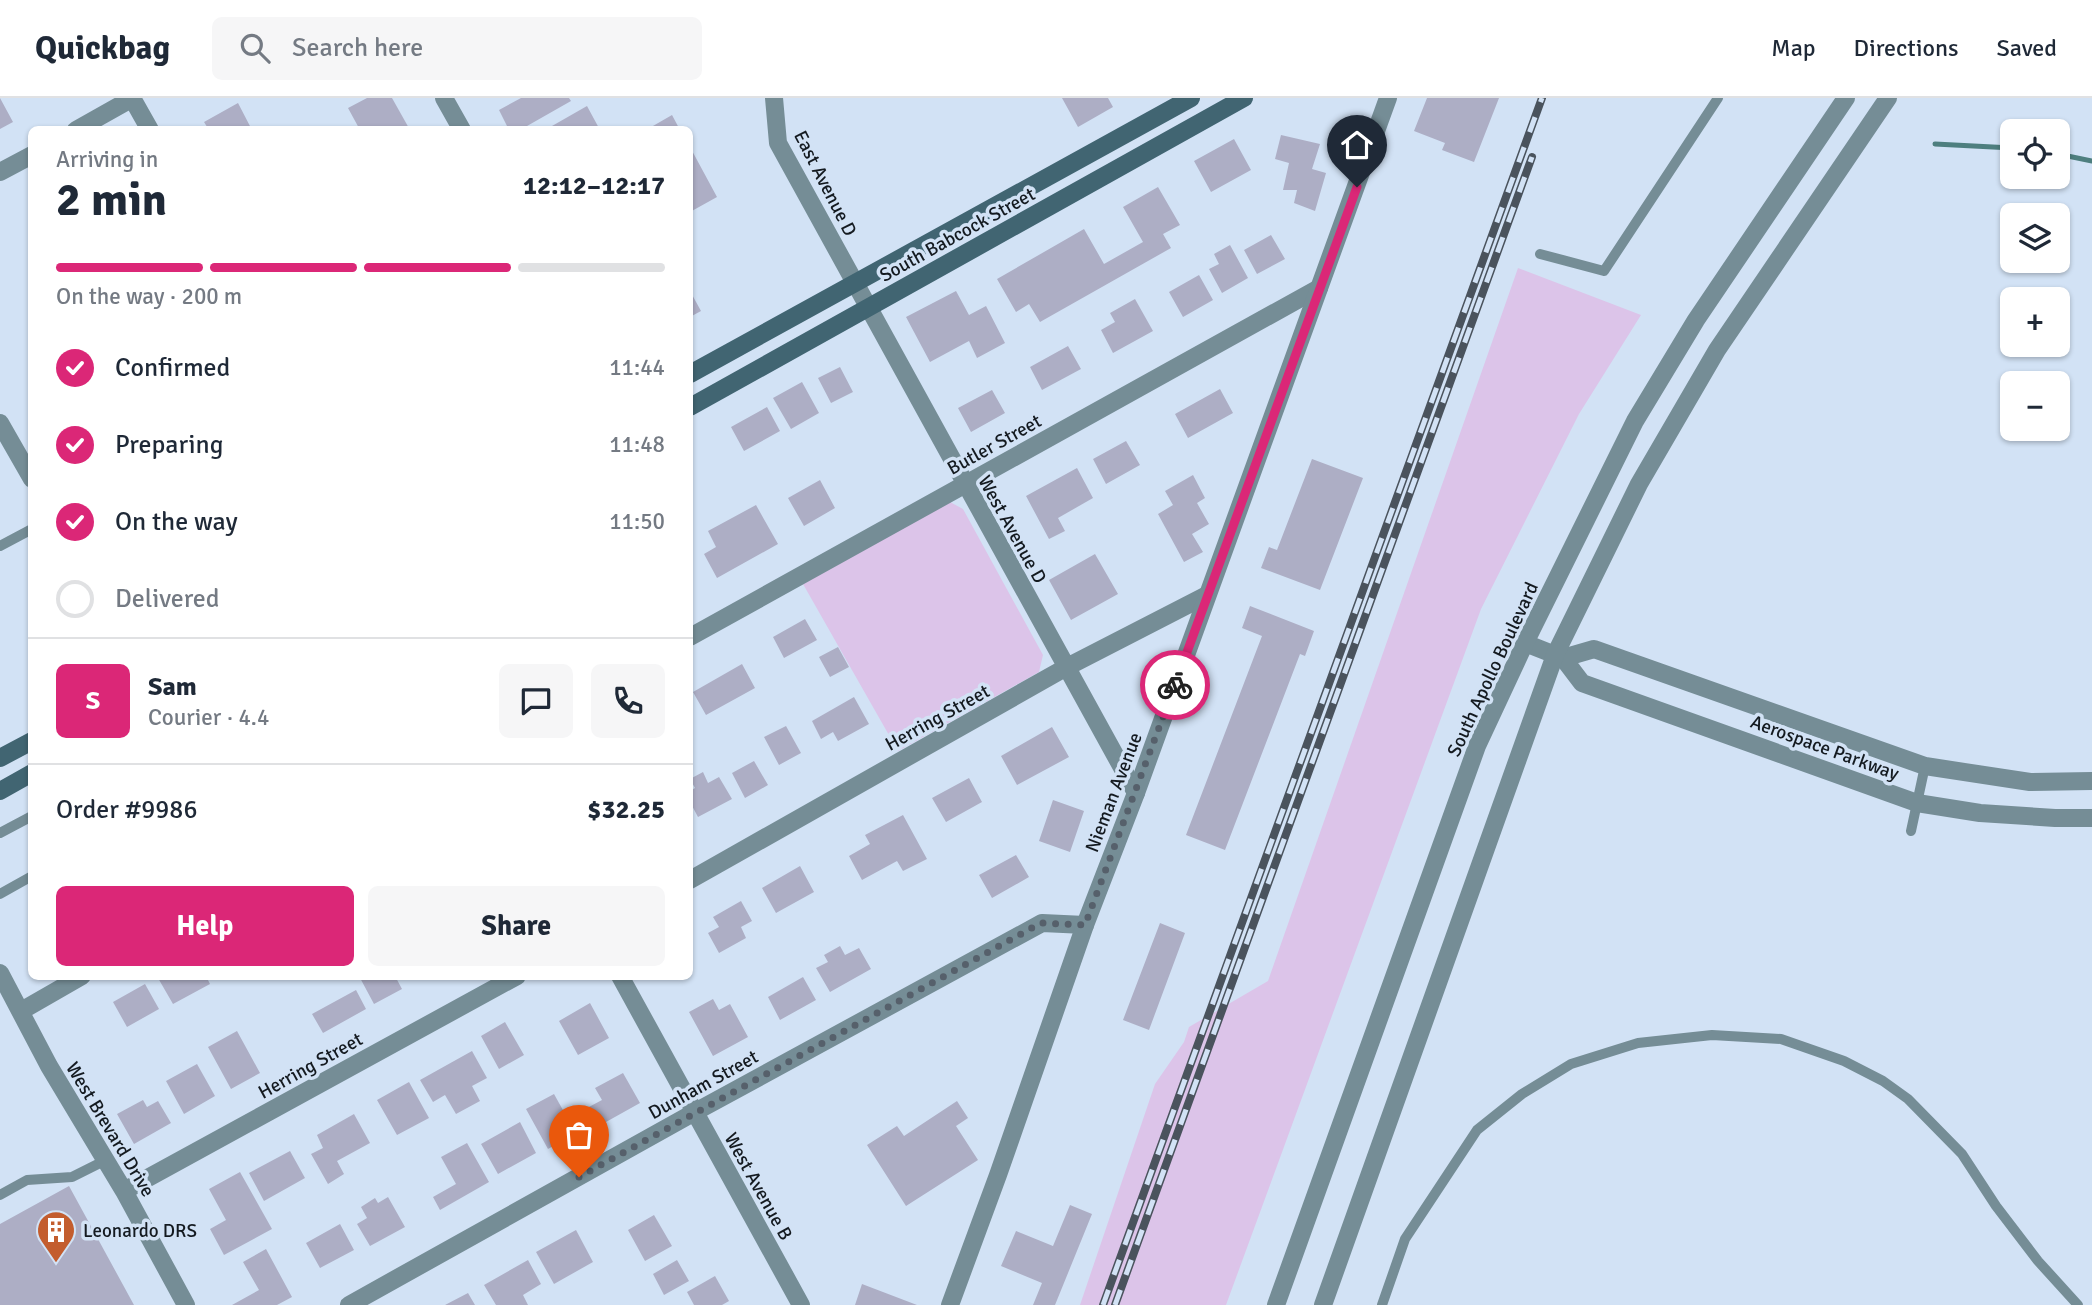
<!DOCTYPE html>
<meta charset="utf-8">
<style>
body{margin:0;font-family:Signika,sans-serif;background:#f6f6f7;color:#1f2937;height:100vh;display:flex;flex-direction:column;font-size:26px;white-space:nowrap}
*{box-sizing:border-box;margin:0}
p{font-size:23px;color:#747a83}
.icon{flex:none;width:38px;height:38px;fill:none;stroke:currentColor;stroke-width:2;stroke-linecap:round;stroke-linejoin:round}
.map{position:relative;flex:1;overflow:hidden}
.drawer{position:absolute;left:28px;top:28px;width:665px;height:854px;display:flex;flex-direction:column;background:#fff;border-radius:10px;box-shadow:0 2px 5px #0004}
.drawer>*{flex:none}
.tools{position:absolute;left:2000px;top:21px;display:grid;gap:14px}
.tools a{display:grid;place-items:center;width:70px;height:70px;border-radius:10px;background:#fff;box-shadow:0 2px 5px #0004;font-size:35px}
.pin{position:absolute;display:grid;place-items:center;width:60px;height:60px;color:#fff;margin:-72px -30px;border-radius:50% 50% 50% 0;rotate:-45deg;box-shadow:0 0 7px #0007}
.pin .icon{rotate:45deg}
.courier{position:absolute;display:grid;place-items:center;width:70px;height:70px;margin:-35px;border:5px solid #db2777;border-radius:50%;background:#fff;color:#222;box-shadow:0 2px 9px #0007}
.headline em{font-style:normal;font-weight:700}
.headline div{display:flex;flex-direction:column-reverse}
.headline{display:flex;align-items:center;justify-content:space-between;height:119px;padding:0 28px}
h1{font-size:46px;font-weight:700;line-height:52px}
.bar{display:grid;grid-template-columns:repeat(4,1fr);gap:10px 7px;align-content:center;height:84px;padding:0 28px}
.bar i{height:9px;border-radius:5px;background:#e0e1e3}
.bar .on{background:#db2777}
.bar p{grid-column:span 4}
.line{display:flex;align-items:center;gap:18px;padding:0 28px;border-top:2px solid #e0e1e3}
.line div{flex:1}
.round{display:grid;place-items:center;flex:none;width:74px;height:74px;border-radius:10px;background:#f6f6f7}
ol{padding:0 28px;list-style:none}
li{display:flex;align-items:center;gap:21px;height:77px}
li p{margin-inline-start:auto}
li .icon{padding:7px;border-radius:50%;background:#db2777;color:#fff;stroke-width:4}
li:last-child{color:#747a83}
li i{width:38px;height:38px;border:4px solid #e0e1e3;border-radius:50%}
.primary-button{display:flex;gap:14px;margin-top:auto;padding:14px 28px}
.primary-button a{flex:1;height:80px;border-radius:10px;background:#db2777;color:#fff;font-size:28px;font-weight:700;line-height:80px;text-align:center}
.primary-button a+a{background:#f6f6f7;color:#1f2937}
header{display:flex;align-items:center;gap:42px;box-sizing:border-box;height:98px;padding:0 35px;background:#fff;border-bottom:2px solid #e0e1e3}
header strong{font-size:33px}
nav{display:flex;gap:38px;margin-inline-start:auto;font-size:24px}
.search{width:490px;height:63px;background:#f6f6f7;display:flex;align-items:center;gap:18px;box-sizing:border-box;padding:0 24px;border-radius:10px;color:#747a83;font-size:26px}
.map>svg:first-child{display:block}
.green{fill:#dcc4e9}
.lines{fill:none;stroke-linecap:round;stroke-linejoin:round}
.stream{stroke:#4e7f7f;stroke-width:5}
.building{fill:#adaec5}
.service{stroke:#758d96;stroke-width:10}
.minor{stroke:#758d96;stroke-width:18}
.tertiary{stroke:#758d96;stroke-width:18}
.secondary{stroke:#416572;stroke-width:18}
.rail-casing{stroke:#4a535d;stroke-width:8}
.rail{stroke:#d2e2f5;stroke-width:5;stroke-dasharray:16;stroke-linecap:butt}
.done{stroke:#56606b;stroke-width:7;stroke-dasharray:0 12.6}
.route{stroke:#db2777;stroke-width:9}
.labels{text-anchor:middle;stroke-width:7;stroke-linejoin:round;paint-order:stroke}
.street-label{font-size:19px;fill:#141a20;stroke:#d2e2f5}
.poi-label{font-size:19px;fill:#141a20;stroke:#d2e2f5;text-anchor:start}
</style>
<header>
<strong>Quickbag</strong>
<div class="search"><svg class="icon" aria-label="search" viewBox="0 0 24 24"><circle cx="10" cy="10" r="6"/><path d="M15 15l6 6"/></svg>Search here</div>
<nav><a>Map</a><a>Directions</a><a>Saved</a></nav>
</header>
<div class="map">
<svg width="2092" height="1207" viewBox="0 0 2092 1207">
<rect width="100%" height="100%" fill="#d2e2f5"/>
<!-- green -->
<path class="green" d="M 1518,170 L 1641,217 L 1579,316 L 1481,511 L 1226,1207 L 1080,1207 L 1155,986 L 1184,944 L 1189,929 L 1268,883 Z
M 950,404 L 963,411 L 1043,557 L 1039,574 L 898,653 L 803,486 Z"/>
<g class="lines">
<!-- stream -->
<path class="stream" d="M 1935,46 L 2012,50
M 2058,56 L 2092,63"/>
</g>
<!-- building -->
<path class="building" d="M 0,0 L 13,24 L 0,31 Z
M 367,0 L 392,0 L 410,32 L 360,32 L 348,10 Z
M 521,0 L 569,0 L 571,3 L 520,32 L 509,32 L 499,12 Z
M 1062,0 L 1108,0 L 1113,9 L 1078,29 Z
M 1427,0 L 1499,0 L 1474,64 L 1442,52 L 1445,45 L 1414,33 Z
M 238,5 L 252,32 L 209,32 L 204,24 Z
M 587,8 L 600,32 L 545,32 Z
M 672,17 L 680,32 L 646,32 Z
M 1281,37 L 1320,46 L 1312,71 L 1326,75 L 1315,113 L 1294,105 L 1297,92 L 1283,92 L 1289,65 L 1275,61 Z
M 1234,41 L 1251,72 L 1211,94 L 1194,63 Z
M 690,49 L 717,99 L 690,114 Z
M 1158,89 L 1180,127 L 1163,136 L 1171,150 L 1040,224 L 1029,206 L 1016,214 L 997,181 L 1084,131 L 1104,166 L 1143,144 L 1123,109 Z
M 1271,137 L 1285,161 L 1257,176 L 1244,152 Z
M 1230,147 L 1248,180 L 1222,195 L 1209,171 L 1219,166 L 1214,156 Z
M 1199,177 L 1213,202 L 1183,219 L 1169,194 Z
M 690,193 L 701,213 L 690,219 Z
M 956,193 L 969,217 L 986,208 L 1005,245 L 977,260 L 969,243 L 930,264 L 906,219 Z
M 1135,201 L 1153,233 L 1113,255 L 1101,232 L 1115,224 L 1110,215 Z
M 1068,248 L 1081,271 L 1042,292 L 1030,269 Z
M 840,269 L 853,294 L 831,305 L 818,280 Z
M 802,284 L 819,315 L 791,331 L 773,300 Z
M 1220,291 L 1233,315 L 1188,340 L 1175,316 Z
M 992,292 L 1005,315 L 971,334 L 958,310 Z
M 767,309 L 780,333 L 744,353 L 731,329 Z
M 1126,343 L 1140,367 L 1106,386 L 1093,361 Z
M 1312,361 L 1363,380 L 1320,492 L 1261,470 L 1269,449 L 1277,452 Z
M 1077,370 L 1093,400 L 1058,420 L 1065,433 L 1049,441 L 1026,398 Z
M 1193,377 L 1205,400 L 1197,405 L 1209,426 L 1192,436 L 1203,454 L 1184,464 L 1158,416 L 1173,407 L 1165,393 Z
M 820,382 L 835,410 L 804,428 L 788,400 Z
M 756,407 L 778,446 L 717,480 L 704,456 L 716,449 L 708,433 Z
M 1095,456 L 1118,496 L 1071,522 L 1049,482 Z
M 1250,508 L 1314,533 L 1305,558 L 1300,556 L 1225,752 L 1186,737 L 1262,538 L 1242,530 Z
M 805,521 L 817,542 L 784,560 L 773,539 Z
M 838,549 L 849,569 L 830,579 L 819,559 Z
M 742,566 L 755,590 L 706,617 L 693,594 Z
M 854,599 L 869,626 L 838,643 L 833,634 L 821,641 L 812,623 Z
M 786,628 L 801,655 L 779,667 L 764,639 Z
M 1052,629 L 1069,659 L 1017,687 L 1001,658 Z
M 754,663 L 768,687 L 745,700 L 732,675 Z
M 703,674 L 708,685 L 719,679 L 732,701 L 698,719 L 690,704 L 690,693 L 695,690 L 690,681 Z
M 969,680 L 982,704 L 946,724 L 932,700 Z
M 1053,702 L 1084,713 L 1070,754 L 1039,743 Z
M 903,717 L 927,761 L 903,773 L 897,763 L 862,782 L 849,758 L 870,746 L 865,737 Z
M 1016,757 L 1029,779 L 992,800 L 979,777 Z
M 800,768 L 814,794 L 776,815 L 762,790 Z
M 741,803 L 752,823 L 741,829 L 746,840 L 719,855 L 708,835 L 719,829 L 713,819 Z
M 1160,825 L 1185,835 L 1149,932 L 1123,922 Z
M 840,848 L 845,857 L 859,850 L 871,871 L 830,894 L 816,870 L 828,864 L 824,857 Z
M 161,878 L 206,878 L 210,886 L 173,906 L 158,880 Z
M 359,878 L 395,878 L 402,891 L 374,906 Z
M 803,879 L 816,902 L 780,922 L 768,899 Z
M 145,886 L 159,911 L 127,929 L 113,904 Z
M 356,892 L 366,911 L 323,935 L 312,916 Z
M 713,901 L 719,912 L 730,906 L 748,939 L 713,958 L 689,914 Z
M 590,905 L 609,940 L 578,957 L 559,923 Z
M 505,924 L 524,957 L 499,971 L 481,938 Z
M 237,933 L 260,975 L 231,991 L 208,949 Z
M 472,953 L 487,980 L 472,988 L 480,1003 L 456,1016 L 445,997 L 433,1004 L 420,982 Z
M 197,966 L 215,998 L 184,1016 L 166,983 Z
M 623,975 L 640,1005 L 597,1029 L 587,1010 L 602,1002 L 595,990 Z
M 409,984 L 429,1020 L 397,1037 L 377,1002 Z
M 554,996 L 569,1023 L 555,1031 L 562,1043 L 548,1051 L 526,1011 Z
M 143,1002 L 147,1009 L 158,1003 L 171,1025 L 134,1046 L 117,1016 Z
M 957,1003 L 968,1020 L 956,1028 L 978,1062 L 906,1108 L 867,1047 L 897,1028 L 904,1038 Z
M 354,1016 L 370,1045 L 337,1063 L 344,1076 L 328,1086 L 311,1056 L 323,1050 L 317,1037 Z
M 520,1024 L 536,1055 L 498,1076 L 481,1046 Z
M 467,1045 L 489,1084 L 440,1112 L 433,1099 L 456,1086 L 441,1059 Z
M 290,1053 L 305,1080 L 264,1103 L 249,1075 Z
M 240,1074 L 272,1131 L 224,1157 L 210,1131 L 226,1122 L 209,1091 Z
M 69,1088 L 134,1207 L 0,1207 L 0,1126 Z
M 388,1099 L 405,1129 L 370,1148 L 357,1126 L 367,1120 L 361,1109 L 375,1100 L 378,1105 Z
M 1070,1107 L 1092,1116 L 1055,1207 L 1033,1207 L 1042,1185 L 1001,1168 L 1016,1133 L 1053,1148 Z
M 654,1117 L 672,1148 L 645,1163 L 628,1132 Z
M 340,1126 L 354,1152 L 320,1170 L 306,1145 Z
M 576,1132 L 593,1164 L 554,1186 L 536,1154 Z
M 266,1151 L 292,1199 L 277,1207 L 232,1207 L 259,1192 L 243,1164 Z
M 528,1162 L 541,1186 L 523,1197 L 528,1207 L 496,1207 L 484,1187 Z
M 677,1162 L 689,1183 L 664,1197 L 653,1176 Z
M 715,1178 L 729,1203 L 722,1207 L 694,1207 L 687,1194 Z
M 862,1186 L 917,1207 L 855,1207 Z
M 468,1195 L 475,1207 L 445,1207 Z"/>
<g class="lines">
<!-- service -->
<path class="service" d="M 1540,156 L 1604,173 L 1718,0
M 0,448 L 32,431
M 1911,733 L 1925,668
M 0,735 L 32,718
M 0,796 L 32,778
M 0,1097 L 27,1082 L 72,1079 L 106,1062
M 1382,1207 L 1405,1141 L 1477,1032 L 1522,996 L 1571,966 L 1638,945 L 1712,937 L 1781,941 L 1844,963 L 1883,983 L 1908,1001 L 1962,1056 L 1996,1108 L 2038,1163 L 2078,1207"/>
<!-- minor -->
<path class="minor" d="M 132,0 L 150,32
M 444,0 L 462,32
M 774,0 L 778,45 L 1136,695
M 76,32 L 133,0
M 0,74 L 32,57
M 0,325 L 32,381
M 690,539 L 1319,190
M 1525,545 L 1563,560 L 1582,585 L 1917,705 L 1980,715 L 2055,720 L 2092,720
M 1563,560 L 1594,551 L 1925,668 L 2030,684 L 2092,683
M 690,782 L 1065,570 L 1207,497
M 0,875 L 49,968 L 124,1093 L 186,1207
M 620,878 L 801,1207
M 21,913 L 82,878
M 124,1093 L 517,878
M 349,1207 L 695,1014 L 1042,825 L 1085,827"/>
<!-- tertiary -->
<path class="tertiary" d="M 950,1207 L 998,1077 L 1085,827 L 1136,695 L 1388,0
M 1276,1207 L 1477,648 L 1525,545 L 1635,323 L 1696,222 L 1846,0
M 1323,1207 L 1555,557 L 1639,386 L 1717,252 L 1888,0"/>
<!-- secondary -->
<path class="secondary" d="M 690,276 L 1191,0
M 690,309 L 1244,0
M 0,660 L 32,643
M 0,693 L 32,675"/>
<defs>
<path id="rail" d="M 1103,1207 L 1542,0
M 1115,1207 L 1532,59"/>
</defs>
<!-- rail casing -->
<use href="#rail" class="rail-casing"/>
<!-- rail -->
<use href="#rail" class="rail"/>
</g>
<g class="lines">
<!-- done -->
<path class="done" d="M 579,1079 L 1041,825 L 1085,827 L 1175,587"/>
<!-- route -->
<path class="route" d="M 1175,587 L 1357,89"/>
</g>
<!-- icons -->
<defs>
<symbol id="building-pin" viewBox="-11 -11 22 30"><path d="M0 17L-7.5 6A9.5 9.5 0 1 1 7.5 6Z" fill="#c35d2e" stroke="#d2e2f5"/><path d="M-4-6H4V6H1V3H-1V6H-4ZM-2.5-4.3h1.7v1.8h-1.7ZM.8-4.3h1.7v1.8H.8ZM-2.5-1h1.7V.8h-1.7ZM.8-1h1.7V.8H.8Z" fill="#fff"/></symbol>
</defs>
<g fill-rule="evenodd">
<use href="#building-pin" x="34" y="1110" width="44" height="60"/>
</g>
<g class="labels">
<!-- street labels -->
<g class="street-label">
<text transform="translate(826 85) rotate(63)" y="7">East Avenue D</text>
<text transform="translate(957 136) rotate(-29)" y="7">South Babcock Street</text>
<text transform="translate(994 346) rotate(-29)" y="7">Butler Street</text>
<text transform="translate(1013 431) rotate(61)" y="7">West Avenue D</text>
<text transform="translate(1492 571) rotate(-65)" y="7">South Apollo Boulevard</text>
<text transform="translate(937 619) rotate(-29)" y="7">Herring Street</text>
<text transform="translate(1825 649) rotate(20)" y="7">Aerospace Parkway</text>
<text transform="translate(1113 694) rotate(-69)" y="7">Nieman Avenue</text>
<text transform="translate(310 967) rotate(-29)" y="7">Herring Street</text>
<text transform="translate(703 986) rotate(-29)" y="7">Dunham Street</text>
<text transform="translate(111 1031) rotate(59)" y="7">West Brevard Drive</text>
<text transform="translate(759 1088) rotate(61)" y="7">West Avenue B</text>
</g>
<!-- poi labels -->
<g class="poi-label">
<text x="83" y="1139">Leonardo DRS</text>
</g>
</g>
</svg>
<div class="tools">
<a><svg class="icon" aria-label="locate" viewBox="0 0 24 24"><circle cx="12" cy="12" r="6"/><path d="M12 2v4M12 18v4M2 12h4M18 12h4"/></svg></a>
<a><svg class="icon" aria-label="layers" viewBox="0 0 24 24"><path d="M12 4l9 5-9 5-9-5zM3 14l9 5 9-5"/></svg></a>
<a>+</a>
<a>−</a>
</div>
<div class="pin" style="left:579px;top:1079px;background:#ea580c"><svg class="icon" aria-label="bag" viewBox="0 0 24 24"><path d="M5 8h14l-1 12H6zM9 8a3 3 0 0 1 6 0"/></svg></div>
<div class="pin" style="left:1357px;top:89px;background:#1f2937"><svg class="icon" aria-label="home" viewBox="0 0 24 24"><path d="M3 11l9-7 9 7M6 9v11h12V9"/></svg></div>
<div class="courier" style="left:1175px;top:587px"><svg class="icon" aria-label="bike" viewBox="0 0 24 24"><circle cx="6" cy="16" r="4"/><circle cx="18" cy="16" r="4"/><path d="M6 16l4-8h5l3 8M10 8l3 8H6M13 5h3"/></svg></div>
<section class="drawer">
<div class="headline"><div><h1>2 min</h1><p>Arriving in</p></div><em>12:12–12:17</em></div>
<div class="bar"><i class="on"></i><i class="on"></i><i class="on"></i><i></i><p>On the way · 200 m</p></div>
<ol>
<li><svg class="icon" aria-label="check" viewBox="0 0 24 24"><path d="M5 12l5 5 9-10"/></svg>Confirmed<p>11:44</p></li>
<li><svg class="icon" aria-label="check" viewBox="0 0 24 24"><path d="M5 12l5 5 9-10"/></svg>Preparing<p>11:48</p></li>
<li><svg class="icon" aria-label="check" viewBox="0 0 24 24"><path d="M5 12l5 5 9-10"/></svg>On the way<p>11:50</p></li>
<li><i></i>Delivered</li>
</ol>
<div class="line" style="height:126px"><b class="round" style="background:#db2777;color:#fff">S</b><div><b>Sam</b><p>Courier · 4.4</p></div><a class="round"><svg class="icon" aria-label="chat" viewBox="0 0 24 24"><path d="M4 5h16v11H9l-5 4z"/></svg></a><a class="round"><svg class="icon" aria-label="phone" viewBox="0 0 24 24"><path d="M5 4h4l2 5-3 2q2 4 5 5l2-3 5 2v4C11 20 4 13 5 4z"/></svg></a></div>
<div class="line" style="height:91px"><div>Order #9986</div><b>$32.25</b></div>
<div class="primary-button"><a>Help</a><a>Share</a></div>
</section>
</div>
